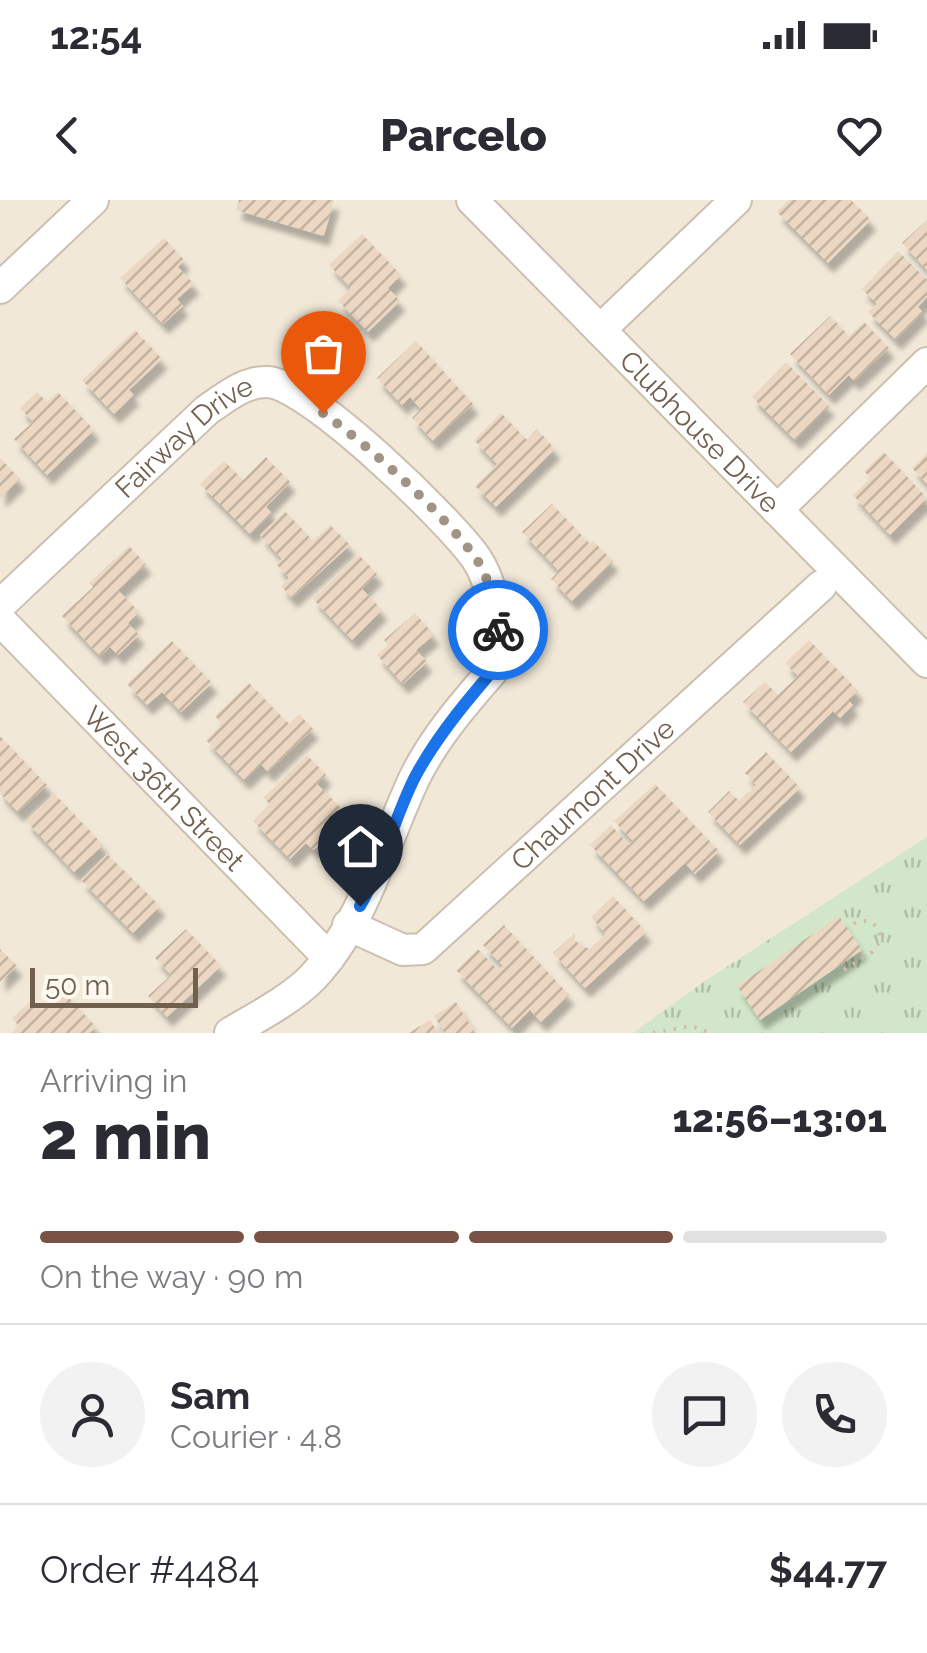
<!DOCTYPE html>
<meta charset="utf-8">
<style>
body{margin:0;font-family:Raleway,sans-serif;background:#f2f2f3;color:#2b2b33;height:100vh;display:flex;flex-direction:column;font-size:38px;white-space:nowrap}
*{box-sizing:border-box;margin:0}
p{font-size:32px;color:#7c7c81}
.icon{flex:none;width:55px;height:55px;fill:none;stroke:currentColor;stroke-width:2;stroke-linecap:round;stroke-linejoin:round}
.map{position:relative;height:833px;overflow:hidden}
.sheet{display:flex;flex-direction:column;background:#fff;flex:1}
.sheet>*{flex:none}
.scale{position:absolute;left:30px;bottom:25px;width:168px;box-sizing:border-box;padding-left:10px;border:5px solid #72604f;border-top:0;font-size:28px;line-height:35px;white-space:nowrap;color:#72604f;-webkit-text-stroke:8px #fdf9ef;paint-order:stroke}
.pin{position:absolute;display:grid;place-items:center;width:85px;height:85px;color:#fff;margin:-102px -42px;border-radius:50% 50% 50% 0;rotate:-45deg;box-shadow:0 0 10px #0007}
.pin .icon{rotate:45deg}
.courier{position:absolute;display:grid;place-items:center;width:100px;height:100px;margin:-50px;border:8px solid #1a73e8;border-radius:50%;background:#fff;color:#222;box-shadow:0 2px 12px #0007}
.headline em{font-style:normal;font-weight:800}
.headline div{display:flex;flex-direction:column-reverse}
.headline{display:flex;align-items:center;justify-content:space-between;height:170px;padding:0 40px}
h1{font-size:65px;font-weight:800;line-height:75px}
.bar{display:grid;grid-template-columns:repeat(4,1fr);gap:15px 10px;align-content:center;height:120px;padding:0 40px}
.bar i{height:12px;border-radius:8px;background:#e1e1e2}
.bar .active{background:#785345}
.bar p{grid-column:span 4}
.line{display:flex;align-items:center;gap:25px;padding:0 40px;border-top:2px solid #e1e1e2}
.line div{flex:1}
.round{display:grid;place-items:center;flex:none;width:105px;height:105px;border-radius:52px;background:#f2f2f3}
.status{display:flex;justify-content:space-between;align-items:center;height:70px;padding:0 50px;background:#fff;direction:ltr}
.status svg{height:28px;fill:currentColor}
header{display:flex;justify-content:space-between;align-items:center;height:130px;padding:0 40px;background:#fff;font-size:45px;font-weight:800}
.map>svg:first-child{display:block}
.residential{fill:#f1e8d8}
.grass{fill:url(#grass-tufts)}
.building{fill:url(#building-hatch);filter:url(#shadow)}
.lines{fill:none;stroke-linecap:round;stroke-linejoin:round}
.minor-casing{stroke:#ccbfb0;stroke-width:34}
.path{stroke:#d2bca7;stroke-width:4;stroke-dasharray:2.5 8;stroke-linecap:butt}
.minor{stroke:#fff;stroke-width:30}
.done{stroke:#a29485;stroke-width:10;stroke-dasharray:0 18}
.route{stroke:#1a73e8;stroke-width:12}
.labels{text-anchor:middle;stroke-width:9;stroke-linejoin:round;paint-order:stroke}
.street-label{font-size:28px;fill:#72604f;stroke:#fdf9ef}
</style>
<div class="status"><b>12:54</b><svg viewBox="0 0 49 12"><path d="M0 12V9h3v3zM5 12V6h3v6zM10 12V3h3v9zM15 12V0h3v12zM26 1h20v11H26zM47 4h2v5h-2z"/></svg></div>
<header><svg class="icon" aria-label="back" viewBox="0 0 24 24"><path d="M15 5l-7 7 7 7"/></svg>Parcelo<svg class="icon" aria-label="heart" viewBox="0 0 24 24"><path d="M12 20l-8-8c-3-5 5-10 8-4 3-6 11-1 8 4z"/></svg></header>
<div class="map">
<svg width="927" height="833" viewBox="0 0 927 833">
<defs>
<pattern id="grass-tufts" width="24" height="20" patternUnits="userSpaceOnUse" patternTransform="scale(2.5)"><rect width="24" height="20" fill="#d2e7c9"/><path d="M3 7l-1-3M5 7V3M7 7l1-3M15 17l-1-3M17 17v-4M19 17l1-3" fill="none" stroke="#afbfa6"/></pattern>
<pattern id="building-hatch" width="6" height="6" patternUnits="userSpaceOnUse" patternTransform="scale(2.5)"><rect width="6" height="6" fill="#ebd7c2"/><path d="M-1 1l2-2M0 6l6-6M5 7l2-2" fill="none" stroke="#c3b2a0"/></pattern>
<filter id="shadow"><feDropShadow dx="5.5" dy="10" stdDeviation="2.5" flood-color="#0004"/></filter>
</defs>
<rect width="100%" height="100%" fill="#faf6e9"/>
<!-- residential -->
<path class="residential" d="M 0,0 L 927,0 L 927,833 L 0,833 Z"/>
<!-- grass -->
<path class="grass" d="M 927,637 L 927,833 L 633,833 L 705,781 Z"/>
<!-- building -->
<path class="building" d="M 239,0 L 334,0 L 324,36 L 236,10 Z
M 789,0 L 851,0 L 871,20 L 828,63 L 777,12 Z
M 927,20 L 927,70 L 902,43 Z
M 362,34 L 401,75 L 388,88 L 400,101 L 368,132 L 338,101 L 351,88 L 329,65 Z
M 164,38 L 184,60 L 178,67 L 194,84 L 177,99 L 183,106 L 163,124 L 120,78 Z
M 898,51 L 927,80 L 927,97 L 918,107 L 923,112 L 896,140 L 868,112 L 877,104 L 862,89 Z
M 830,116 L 849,136 L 864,122 L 889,148 L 854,181 L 849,175 L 829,195 L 790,154 Z
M 135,130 L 162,159 L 129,190 L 134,195 L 114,214 L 82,180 Z
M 416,141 L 473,204 L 433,241 L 412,218 L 421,209 L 410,197 L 402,205 L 377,178 Z
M 786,162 L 829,206 L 795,240 L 752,197 Z
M 37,192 L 47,202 L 58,192 L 94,230 L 47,275 L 14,239 L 33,222 L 20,208 Z
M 501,213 L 527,240 L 537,229 L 555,249 L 496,307 L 475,286 L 497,264 L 474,240 Z
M 884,252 L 927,298 L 890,335 L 853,295 L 871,278 L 864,271 Z
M 927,253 L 927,284 L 912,268 Z
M 266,257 L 290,282 L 266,307 L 272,313 L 250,334 L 200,284 L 224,261 L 243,280 Z
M 0,258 L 20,279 L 0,298 Z
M 552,304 L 590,344 L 593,341 L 613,361 L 572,401 L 551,379 L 559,371 L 522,332 Z
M 285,311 L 313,341 L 330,325 L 350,345 L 292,398 L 281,386 L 289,378 L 276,364 L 282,359 L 260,335 Z
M 129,346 L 146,364 L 118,390 L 139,412 L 128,423 L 139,435 L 118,455 L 110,447 L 100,456 L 62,416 L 93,387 L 89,383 Z
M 359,355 L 377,374 L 362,389 L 382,410 L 352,440 L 313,399 Z
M 415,413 L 434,435 L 416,450 L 427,462 L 403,484 L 377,455 L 388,445 L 384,440 Z
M 809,440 L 858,491 L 848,500 L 853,505 L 840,518 L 833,511 L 791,552 L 743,502 L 765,482 L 778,495 L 798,476 L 785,463 Z
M 172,441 L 212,483 L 181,512 L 162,492 L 147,505 L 127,484 Z
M 249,483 L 289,524 L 299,514 L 313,529 L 268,572 L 261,564 L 244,580 L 206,540 L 222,524 L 215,516 Z
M 0,536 L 47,585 L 18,612 L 0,593 Z
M 766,552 L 800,588 L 740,645 L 708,612 L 729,591 L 739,601 L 756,585 L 745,573 Z
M 307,555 L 326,575 L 317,584 L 351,618 L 339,629 L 345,635 L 332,649 L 324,640 L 314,650 L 306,643 L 290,659 L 253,621 L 270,604 L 263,598 Z
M 655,584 L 719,651 L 695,674 L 685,663 L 644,701 L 590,645 L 611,625 L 629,645 L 633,641 L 614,621 Z
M 55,594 L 103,645 L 74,672 L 26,621 Z
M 107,654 L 160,706 L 133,733 L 81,680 Z
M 613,696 L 646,732 L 585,788 L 553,753 L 575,733 L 575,741 L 589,749 L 606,734 L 591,717 Z
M 839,716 L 862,750 L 760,820 L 737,786 Z
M 504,725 L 569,795 L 541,822 L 530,810 L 512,828 L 456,770 L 478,749 L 498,770 L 503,766 L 483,745 Z
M 186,729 L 221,766 L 167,817 L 148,796 L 171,775 L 155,758 Z
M 0,749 L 17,766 L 0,782 Z
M 62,790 L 96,827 L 89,833 L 11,833 L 19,826 L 12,818 L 32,800 L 41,810 Z
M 456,802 L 475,833 L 445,833 L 434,816 Z
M 430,820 L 438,833 L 409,833 Z"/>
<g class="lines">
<defs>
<g id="minor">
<path id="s1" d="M 472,0 L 927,462"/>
<path d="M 0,88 L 93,0"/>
<path d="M 600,130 L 736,0"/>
<path d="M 777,310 L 927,163"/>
<path id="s2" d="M 0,405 L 207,210 C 225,198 244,181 268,182 C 311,185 450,321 476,358 C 496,388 497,426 501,461 C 470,497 435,535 414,579 C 383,645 365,721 313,777 C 292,799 257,817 230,833"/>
<path id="s3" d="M 0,420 L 329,758"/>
<path id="s4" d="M 348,725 L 403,750 L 423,749 L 821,386"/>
</g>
</defs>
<!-- minor casing -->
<use href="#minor" class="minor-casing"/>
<!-- path -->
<path class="path" d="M 844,770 L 872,752 L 880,741 C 880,719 862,716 847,728
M 653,833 L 691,826 L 711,833"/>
<!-- minor -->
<use href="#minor" class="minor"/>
</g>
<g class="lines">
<!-- done -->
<path class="done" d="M 323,213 C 369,246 441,311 475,357 C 490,378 495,406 498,430"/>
<!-- route -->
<path class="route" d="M 360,706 C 384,665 394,617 416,575 C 439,533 470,497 501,461 L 498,430"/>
</g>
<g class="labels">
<!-- street labels -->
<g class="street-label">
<text dy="10" stroke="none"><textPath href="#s1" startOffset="325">Clubhouse Drive</textPath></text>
<text dy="10" stroke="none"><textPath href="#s2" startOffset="250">Fairway Drive</textPath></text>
<text dy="10" stroke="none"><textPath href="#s3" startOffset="235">West 36th Street</textPath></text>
<text dy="10" stroke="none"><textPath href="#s4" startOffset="310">Chaumont Drive</textPath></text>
</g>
</g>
</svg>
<div class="scale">50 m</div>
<div class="pin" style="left:323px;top:213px;background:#ea580c"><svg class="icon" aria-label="bag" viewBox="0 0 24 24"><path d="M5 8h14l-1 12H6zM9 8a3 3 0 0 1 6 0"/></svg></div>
<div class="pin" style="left:360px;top:706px;background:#1f2937"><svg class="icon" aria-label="home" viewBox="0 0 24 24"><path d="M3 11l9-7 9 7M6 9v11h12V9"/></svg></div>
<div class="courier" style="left:498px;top:430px"><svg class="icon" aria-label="bike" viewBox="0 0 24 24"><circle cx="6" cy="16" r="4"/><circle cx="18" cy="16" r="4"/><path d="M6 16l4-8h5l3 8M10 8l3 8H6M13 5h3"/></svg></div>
</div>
<section class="sheet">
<div class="headline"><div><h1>2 min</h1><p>Arriving in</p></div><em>12:56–13:01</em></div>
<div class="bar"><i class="active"></i><i class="active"></i><i class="active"></i><i></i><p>On the way · 90 m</p></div>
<div class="line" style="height:180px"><a class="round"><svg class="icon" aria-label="person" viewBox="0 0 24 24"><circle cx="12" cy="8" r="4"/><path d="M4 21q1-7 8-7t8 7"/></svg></a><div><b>Sam</b><p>Courier · 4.8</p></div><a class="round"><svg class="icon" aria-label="chat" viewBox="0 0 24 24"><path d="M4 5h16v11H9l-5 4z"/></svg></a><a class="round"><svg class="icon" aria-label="phone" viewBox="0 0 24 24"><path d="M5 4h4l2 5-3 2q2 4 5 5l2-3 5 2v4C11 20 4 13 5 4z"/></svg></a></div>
<div class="line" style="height:130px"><div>Order #4484</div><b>$44.77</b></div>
</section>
